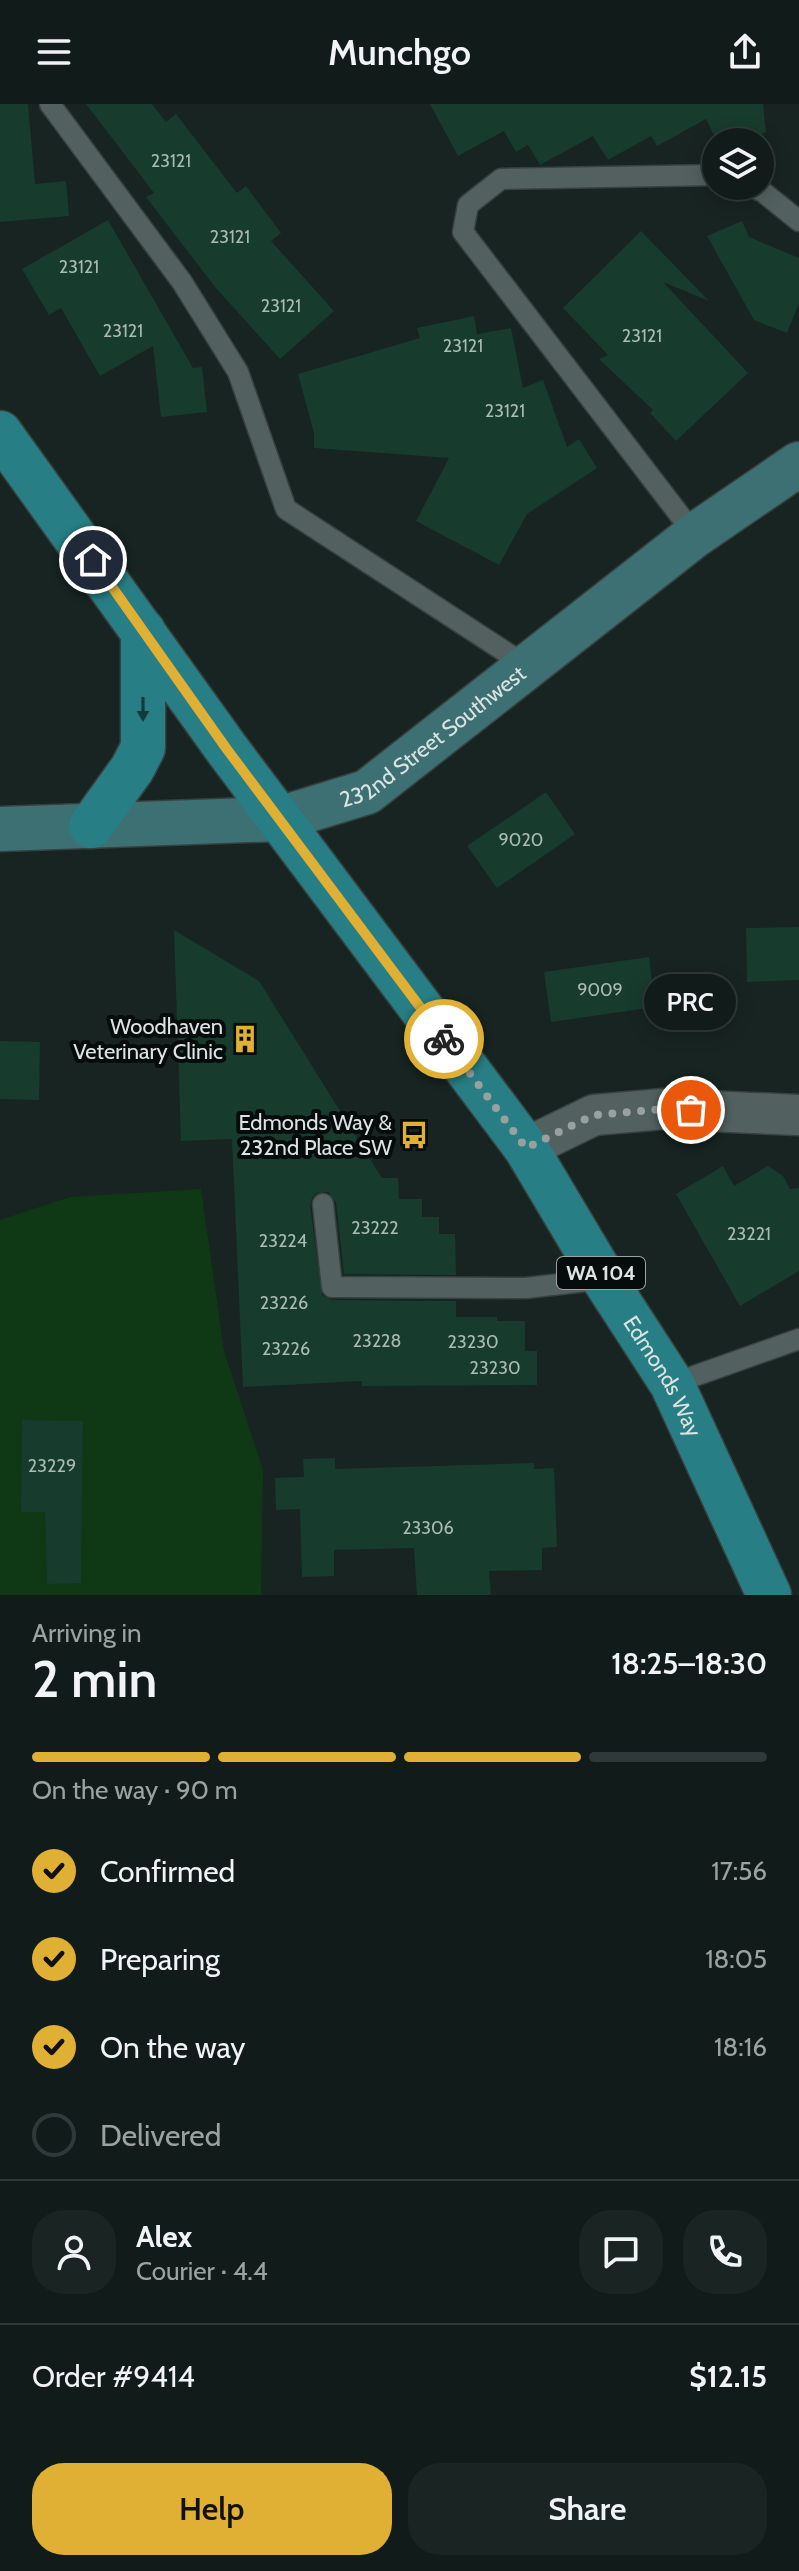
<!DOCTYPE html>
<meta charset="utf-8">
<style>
body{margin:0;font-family:Cabin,sans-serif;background:#1a2423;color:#f1f3f6;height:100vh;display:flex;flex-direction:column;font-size:30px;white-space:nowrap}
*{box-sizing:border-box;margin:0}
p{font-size:26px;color:#9ca1a2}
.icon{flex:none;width:44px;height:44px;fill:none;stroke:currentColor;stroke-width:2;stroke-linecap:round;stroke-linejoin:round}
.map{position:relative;height:1491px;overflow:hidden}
.drawer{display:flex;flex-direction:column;background:#111b1a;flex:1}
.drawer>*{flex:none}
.tools{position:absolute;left:702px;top:24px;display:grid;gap:16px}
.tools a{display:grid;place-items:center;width:72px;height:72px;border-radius:50%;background:#111b1a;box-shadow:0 4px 20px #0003,0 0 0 2px #303939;font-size:40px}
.pin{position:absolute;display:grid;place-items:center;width:68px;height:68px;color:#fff;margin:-34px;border:4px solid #fff;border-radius:50%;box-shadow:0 2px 8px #0007}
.courier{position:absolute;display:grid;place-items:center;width:80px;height:80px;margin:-40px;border:6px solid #e0b034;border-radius:50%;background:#fff;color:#222;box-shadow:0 2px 10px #0007}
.bubble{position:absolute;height:56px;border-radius:28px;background:#111b1a;box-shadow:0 4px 20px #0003,0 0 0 2px #303939;font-size:26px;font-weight:600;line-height:56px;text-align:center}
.overview em{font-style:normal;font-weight:600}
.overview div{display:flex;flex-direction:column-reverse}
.overview{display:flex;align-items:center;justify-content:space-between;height:136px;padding:0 32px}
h1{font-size:52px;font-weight:600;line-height:60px}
.bar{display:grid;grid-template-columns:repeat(4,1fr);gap:12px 8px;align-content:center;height:96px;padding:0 32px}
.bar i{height:10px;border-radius:6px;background:#303939}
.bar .current{background:#e0b034}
.bar p{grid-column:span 4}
.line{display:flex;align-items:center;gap:20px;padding:0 32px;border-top:2px solid #303939}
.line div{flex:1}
.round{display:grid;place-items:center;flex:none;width:84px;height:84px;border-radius:32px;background:#1a2423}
ol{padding:0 32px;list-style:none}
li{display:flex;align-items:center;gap:24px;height:88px}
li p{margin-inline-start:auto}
li .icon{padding:8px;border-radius:50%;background:#e0b034;color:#111;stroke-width:4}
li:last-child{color:#9ca1a2}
li i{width:44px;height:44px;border:4px solid #303939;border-radius:50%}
.cta{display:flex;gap:16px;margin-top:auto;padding:16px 32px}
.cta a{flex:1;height:92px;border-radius:32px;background:#e0b034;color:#111;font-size:32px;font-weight:600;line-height:92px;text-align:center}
.cta a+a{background:#1a2423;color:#f1f3f6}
header{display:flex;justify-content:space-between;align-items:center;height:104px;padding:0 32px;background:#111b1a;font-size:36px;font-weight:600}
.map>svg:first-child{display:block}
.green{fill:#0f3914}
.building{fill:#173b2d}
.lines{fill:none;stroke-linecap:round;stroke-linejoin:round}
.lane-casing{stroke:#37413f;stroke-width:23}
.street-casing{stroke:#37413f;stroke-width:43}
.secondary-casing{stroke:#37413f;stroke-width:47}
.primary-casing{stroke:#37413f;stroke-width:47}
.lane{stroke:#52615f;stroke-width:20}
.street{stroke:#52615f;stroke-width:40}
.secondary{stroke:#3c7072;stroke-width:44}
.primary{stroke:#277f85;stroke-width:44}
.oneway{fill:#133a3c}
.done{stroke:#97a19f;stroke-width:8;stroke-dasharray:0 14.4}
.route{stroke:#e0b034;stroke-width:10}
.labels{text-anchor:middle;stroke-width:8;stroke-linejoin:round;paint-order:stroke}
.number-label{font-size:18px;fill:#abbab6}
.shield{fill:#060c0b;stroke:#9ca3a2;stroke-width:2}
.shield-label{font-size:20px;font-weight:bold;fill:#dce4e3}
.street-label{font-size:22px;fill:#dce4e3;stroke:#060c0b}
.poi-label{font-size:22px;fill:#dce4e3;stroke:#060c0b;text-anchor:end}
</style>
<header><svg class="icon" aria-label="menu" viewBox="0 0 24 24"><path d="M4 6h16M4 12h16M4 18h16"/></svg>Munchgo<svg class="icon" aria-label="share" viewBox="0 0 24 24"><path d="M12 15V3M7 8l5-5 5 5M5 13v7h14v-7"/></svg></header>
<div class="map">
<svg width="799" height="1491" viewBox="0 0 799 1491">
<rect width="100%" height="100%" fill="#172422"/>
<!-- green -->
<path class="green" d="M 201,1085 L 224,1247 L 263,1366 L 261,1491 L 0,1491 L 0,1116 L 70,1093 Z"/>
<!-- building -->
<path class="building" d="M 0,0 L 28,0 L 35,80 L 66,77 L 69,112 L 0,118 Z
M 86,0 L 152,0 L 166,18 L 176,10 L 237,89 L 246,82 L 281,129 L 271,137 L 334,207 L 280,255 L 215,183 L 146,93 L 154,89 Z
M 430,0 L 763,0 L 766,28 L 752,34 L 715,33 L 706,15 L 657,42 L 651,32 L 608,56 L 593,32 L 540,61 L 528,41 L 516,48 L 504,27 L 458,52 Z
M 108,116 L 193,264 L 202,263 L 207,308 L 161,313 L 153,242 L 100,272 L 61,204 L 49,211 L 22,165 Z
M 742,117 L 749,133 L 799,154 L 799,199 L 787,229 L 754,216 L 707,132 Z
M 641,127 L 709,197 L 663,178 L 748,269 L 676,337 L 650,309 L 653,306 L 599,255 L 608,251 L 563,204 Z
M 474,212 L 477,230 L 511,224 L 523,284 L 543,276 L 567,343 L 579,335 L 597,364 L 527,410 L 499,461 L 416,417 L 449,354 L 314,344 L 314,329 L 298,270 L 420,234 L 417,224 Z
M 546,688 L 575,730 L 497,784 L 467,742 Z
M 799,823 L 799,876 L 747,878 L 746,824 Z
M 174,826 L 259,877 L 382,1074 L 398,1074 L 399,1095 L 422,1095 L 422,1113 L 439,1113 L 439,1130 L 455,1130 L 456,1171 L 344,1170 L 336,1098 L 328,1088 L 316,1089 L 312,1094 L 310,1101 L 322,1191 L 332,1196 L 456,1197 L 456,1213 L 497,1213 L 497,1217 L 525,1217 L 525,1247 L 537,1247 L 537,1281 L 362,1282 L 362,1277 L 243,1283 L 232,1035 L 181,1037 Z
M 649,853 L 655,903 L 551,918 L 544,868 Z
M 0,937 L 40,938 L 39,996 L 0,995 Z
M 723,1062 L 734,1082 L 768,1062 L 783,1072 L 790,1085 L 799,1084 L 799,1167 L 740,1202 L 676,1090 Z
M 22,1316 L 83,1317 L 81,1479 L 47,1480 L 45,1408 L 21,1408 Z
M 335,1354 L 335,1365 L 534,1359 L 534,1365 L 554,1364 L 557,1443 L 542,1444 L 542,1466 L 489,1467 L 491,1491 L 417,1491 L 414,1444 L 334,1446 L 334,1472 L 302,1473 L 300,1405 L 276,1406 L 275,1374 L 304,1373 L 303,1355 Z"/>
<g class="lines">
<defs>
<path id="lane" d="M 50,0 L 182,178 L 238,268 L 286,405 L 527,562
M 750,82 L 763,88 L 799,117
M 695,431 L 463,128 L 468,101 L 501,75 L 716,71
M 323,1100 L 332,1183 L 526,1184 L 604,1175
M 672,1280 L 799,1235"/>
<path id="street" d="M 526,1044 L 594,1011 L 663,1005 L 799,1011"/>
<g id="secondary">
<path id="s1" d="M 0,725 L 279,715 L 367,688 L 695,431 L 799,360"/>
</g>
<g id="primary">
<path id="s2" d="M 0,329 L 226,644 L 526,1044 L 604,1175 L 672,1280 L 769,1491"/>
<path d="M 91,722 L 132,665 L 143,644 L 143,527"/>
</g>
</defs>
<!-- lane casing -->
<use href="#lane" class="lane-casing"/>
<!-- street casing -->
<use href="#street" class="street-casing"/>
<!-- secondary casing -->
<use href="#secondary" class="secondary-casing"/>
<!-- primary casing -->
<use href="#primary" class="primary-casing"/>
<!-- lane -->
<use href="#lane" class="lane"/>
<!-- street -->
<use href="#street" class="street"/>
<!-- secondary -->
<use href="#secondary" class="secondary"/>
<!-- primary -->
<use href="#primary" class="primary"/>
</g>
<!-- one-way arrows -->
<defs><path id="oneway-solid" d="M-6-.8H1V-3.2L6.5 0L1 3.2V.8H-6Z" transform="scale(2)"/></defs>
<use class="oneway" href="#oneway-solid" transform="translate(143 605) rotate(90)"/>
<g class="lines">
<!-- done -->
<path class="done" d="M 444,935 L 526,1044 L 594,1011 L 663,1005 L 691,1006"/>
<!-- route -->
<path class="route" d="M 93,456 L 226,644 L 444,935"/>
</g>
<!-- icons -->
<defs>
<symbol id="building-bare" viewBox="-9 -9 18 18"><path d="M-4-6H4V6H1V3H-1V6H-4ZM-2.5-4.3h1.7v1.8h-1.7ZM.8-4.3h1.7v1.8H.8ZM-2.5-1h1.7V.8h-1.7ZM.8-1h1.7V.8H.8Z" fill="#e0b034" stroke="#060c0b" stroke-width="2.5" paint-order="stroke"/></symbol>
<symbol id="bus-bare" viewBox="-9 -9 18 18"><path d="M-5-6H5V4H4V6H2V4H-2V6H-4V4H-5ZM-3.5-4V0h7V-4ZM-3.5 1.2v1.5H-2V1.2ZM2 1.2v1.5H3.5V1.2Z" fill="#e0b034" stroke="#060c0b" stroke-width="2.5" paint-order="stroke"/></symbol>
</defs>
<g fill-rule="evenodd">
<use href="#building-bare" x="225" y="915" width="40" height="40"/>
<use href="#bus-bare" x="394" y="1011" width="40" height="40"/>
</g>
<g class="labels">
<!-- number labels -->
<g class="number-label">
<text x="171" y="63">23121</text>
<text x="230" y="139">23121</text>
<text x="79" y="169">23121</text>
<text x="281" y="208">23121</text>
<text x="123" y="233">23121</text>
<text x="642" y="238">23121</text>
<text x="463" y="248">23121</text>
<text x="505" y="313">23121</text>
<text x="521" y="742">9020</text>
<text x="600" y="892">9009</text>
<text x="375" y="1130">23222</text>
<text x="749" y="1136">23221</text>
<text x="283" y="1143">23224</text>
<text x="284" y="1205">23226</text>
<text x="377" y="1243">23228</text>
<text x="473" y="1244">23230</text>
<text x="286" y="1251">23226</text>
<text x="495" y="1270">23230</text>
<text x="52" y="1368">23229</text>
<text x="428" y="1430">23306</text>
</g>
<!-- shield labels -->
<rect class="shield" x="557" y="1153" width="88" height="32" rx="6"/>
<g class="shield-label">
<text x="601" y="1176">WA 104</text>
</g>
<!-- street labels -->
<g class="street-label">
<text dy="8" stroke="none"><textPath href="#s1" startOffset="456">232nd Street Southwest</textPath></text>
<text dy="8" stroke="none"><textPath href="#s2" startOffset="1154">Edmonds Way</textPath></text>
</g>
<!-- poi labels -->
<g class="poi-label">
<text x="223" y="930">Woodhaven<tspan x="223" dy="25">Veterinary Clinic</tspan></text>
<text x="392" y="1026">Edmonds Way &amp;<tspan x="392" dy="25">232nd Place SW</tspan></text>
</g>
</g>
</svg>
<div class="tools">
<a><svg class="icon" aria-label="layers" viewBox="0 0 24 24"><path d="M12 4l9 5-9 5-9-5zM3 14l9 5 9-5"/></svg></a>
</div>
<div class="pin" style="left:691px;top:1006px;background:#ea580c"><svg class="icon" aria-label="bag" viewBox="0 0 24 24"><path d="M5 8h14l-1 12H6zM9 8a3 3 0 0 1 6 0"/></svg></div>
<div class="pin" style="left:93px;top:456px;background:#1f2937"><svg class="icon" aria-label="home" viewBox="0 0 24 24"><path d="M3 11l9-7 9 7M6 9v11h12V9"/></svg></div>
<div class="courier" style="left:444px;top:935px"><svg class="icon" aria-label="bike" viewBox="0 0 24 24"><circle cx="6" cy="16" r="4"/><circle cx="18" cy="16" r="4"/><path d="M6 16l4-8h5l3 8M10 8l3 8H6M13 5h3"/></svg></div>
<div class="bubble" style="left:644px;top:870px;width:92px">PRC</div>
</div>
<section class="drawer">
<div class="overview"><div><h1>2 min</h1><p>Arriving in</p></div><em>18:25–18:30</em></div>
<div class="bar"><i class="current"></i><i class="current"></i><i class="current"></i><i></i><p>On the way · 90 m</p></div>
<ol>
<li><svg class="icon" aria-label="check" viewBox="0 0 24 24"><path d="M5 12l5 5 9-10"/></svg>Confirmed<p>17:56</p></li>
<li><svg class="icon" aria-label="check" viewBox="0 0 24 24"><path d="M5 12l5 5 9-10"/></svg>Preparing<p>18:05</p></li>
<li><svg class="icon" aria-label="check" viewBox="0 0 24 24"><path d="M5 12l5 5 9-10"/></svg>On the way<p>18:16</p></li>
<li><i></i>Delivered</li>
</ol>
<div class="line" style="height:144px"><a class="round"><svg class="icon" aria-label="person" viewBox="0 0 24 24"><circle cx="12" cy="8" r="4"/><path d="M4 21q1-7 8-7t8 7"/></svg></a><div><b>Alex</b><p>Courier · 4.4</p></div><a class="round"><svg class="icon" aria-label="chat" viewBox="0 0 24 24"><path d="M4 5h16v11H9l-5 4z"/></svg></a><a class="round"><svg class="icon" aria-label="phone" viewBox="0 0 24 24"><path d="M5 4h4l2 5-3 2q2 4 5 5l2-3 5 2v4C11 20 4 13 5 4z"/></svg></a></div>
<div class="line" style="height:104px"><div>Order #9414</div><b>$12.15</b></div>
<div class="cta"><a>Help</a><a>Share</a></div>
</section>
